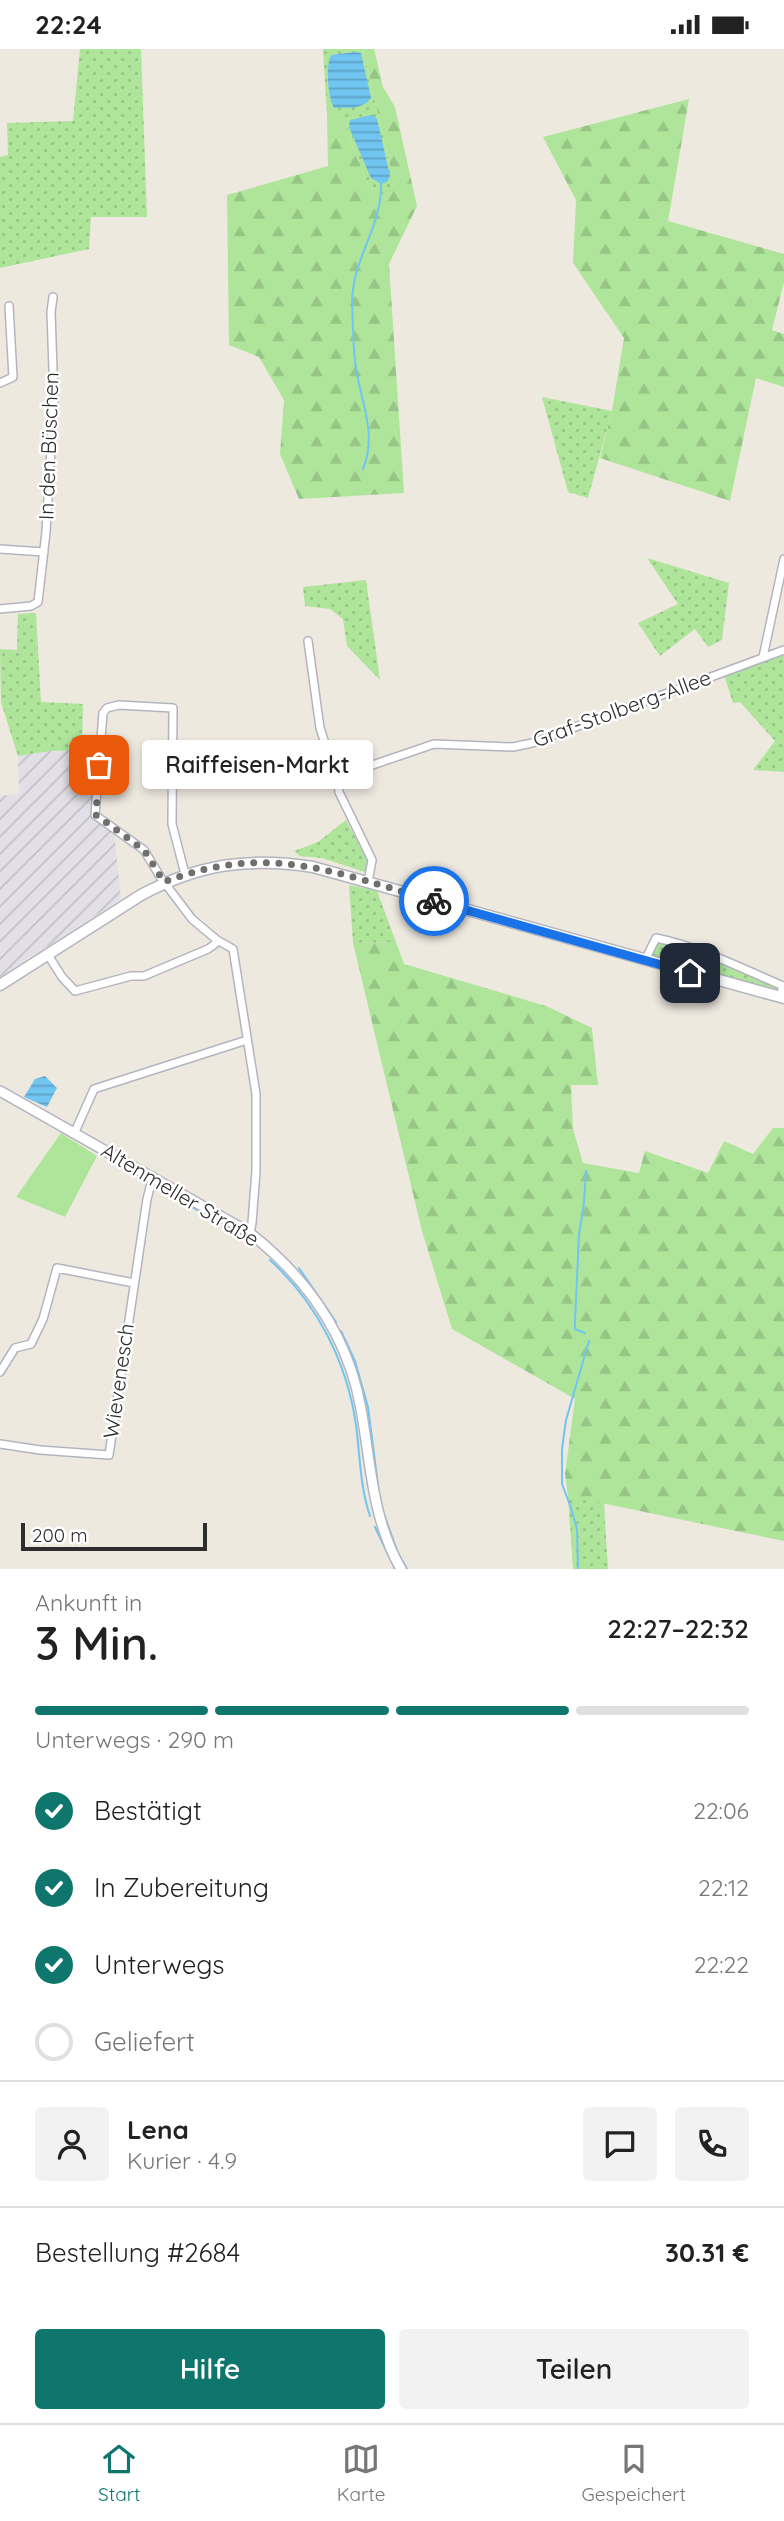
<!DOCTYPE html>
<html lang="de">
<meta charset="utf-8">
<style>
body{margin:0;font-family:Quicksand,sans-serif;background:#f2f2f2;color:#222;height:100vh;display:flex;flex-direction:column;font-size:26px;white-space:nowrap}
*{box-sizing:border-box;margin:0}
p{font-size:23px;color:#767676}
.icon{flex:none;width:38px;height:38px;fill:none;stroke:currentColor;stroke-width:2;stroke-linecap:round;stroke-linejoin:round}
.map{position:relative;height:1520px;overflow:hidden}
.drawer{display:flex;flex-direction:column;background:#fff;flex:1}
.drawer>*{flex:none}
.scale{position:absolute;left:21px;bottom:18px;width:186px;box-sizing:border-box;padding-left:7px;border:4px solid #2d2d2d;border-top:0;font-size:19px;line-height:24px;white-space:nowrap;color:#2d2d2d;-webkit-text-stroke:5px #fff;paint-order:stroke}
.pin{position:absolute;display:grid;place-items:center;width:60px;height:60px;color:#fff;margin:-30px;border-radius:14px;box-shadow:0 4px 10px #0006}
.courier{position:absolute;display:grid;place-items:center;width:70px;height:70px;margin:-35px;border:5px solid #1a73e8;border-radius:50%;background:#fff;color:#222;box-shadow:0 2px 9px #0007}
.bubble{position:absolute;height:49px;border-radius:7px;background:#fff;box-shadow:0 4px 10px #0003;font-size:23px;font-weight:600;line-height:49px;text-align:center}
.head em{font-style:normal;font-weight:600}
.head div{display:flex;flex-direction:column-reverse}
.head{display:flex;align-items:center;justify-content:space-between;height:119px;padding:0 35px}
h1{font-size:46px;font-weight:600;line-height:52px}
.bar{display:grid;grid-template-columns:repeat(4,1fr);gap:10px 7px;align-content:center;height:84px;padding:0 35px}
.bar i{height:9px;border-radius:5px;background:#e0e0e0}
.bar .selected{background:#0f766e}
.bar p{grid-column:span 4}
.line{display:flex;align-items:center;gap:18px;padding:0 35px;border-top:2px solid #e0e0e0}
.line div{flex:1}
.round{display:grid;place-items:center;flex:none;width:74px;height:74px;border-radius:7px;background:#f2f2f2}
ol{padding:0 35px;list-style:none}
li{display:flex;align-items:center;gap:21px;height:77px}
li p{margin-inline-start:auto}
li .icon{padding:7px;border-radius:50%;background:#0f766e;color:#fff;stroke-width:4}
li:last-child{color:#767676}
li i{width:38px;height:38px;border:4px solid #e0e0e0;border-radius:50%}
.primary-button{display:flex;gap:14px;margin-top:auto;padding:14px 35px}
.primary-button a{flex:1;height:80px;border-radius:7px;background:#0f766e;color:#fff;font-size:28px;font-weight:600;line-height:80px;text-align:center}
.primary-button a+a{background:#f2f2f2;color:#222}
.status{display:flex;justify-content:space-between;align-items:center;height:49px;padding:0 35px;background:#fff;direction:ltr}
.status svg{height:19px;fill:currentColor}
.tab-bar{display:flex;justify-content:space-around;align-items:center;height:98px;border-top:2px solid #e0e0e0;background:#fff;font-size:19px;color:#767676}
.tab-bar a{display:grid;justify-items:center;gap:4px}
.tab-bar .selected{color:#0f766e}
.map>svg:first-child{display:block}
.industrial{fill:url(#industrial-furrows)}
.grass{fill:url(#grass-dots);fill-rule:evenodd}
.forest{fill:url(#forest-firs)}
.park{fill:#aee59b}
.water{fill:url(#water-rules)}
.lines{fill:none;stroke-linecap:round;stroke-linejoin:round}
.stream{stroke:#71c5f1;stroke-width:2}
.minor-casing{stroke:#b3b4c0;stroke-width:10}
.tertiary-casing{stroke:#b3b4c0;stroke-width:12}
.secondary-casing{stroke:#b3b4c0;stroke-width:13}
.minor{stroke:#fff;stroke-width:7}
.tertiary{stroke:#fff;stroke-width:9}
.secondary{stroke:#fff;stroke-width:10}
.done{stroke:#716f6b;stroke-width:7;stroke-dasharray:0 12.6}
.route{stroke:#1a73e8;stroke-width:9}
.labels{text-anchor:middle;stroke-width:5;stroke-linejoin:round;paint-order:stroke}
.street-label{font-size:21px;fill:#2d2d2d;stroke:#fff}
</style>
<div class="status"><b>22:24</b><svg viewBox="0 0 49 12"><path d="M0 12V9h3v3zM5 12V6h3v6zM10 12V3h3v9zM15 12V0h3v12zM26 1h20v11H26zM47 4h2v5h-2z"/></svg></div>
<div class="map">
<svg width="784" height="1520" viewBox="0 0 784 1520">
<defs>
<pattern id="industrial-furrows" width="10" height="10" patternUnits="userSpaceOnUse" patternTransform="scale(1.75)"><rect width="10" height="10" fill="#e2dfe7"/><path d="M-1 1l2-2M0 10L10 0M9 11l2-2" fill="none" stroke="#c2c0c6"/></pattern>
<pattern id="grass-dots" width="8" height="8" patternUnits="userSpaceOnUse" patternTransform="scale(1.75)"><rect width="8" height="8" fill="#aee59b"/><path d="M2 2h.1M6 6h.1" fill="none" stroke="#96c586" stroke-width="1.8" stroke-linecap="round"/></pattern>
<pattern id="forest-firs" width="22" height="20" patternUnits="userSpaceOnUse" patternTransform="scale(1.75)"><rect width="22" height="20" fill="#aee59b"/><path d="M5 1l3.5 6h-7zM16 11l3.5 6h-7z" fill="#96c586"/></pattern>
<pattern id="water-rules" width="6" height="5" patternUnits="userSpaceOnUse" patternTransform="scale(1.75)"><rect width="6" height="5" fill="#71c5f1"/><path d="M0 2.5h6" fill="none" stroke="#5da0c4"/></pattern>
</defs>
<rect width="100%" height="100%" fill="#eee9df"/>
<!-- industrial -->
<path class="industrial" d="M 50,702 L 97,702 L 94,769 L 114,784 L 121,850 L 0,928 L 0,747 L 19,745 L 18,707 Z"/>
<!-- grass -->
<path class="grass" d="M 80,0 L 141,0 L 147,168 L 91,168 L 89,200 L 0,219 L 0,108 L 8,106 L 7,74 L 73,72 Z
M 323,0 L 363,0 L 392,126 L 392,142 L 384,150 L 377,150 L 366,131 L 346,78 L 347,71 L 342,65 L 327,66 ZM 355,3 L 331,53 L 331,6 Z
M 542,348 L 612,362 L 588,449 L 568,443 Z
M 647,509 L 729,534 L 722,591 L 708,598 L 695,580 L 660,607 L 638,574 L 678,555 Z
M 366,531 L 380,631 L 347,597 L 343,570 L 330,560 L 305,557 L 303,538 Z
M 36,564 L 41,653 L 83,655 L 82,701 L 50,702 L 18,707 L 1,653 L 0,600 L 17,601 L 18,565 Z
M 784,605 L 784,723 L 753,721 L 775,692 L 740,653 L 733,654 L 724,626 Z
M 346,771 L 368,812 L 365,823 L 322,809 L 300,807 L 294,802 L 318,793 Z
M 349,836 L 377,842 L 396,893 L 353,894 Z
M 661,893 L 675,897 L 673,904 L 694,911 L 696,904 L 775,938 L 777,942 L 774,943 L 650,906 L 653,898 Z
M 568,1447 L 604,1454 L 608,1520 L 573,1520 Z"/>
<!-- forest -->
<path class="forest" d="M 363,0 L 374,0 L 383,38 L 395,58 L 417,157 L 389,215 L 404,444 L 299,450 L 280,405 L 284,351 L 259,308 L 229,296 L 227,146 L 328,117 L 327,66 L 343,65 L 347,71 L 346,78 L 366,131 L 377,149 L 384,150 L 392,142 L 392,126 Z
M 689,50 L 668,172 L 784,205 L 784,233 L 772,281 L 784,285 L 784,338 L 756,329 L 730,452 L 600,409 L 612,362 L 624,289 L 573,214 L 576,151 L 543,88 Z
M 396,893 L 404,915 L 546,957 L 592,979 L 598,1036 L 571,1036 L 573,1080 L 583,1114 L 639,1124 L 645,1102 L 708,1124 L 724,1092 L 753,1105 L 773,1079 L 784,1079 L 784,1492 L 568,1447 L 565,1425 L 575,1350 L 452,1280 L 422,1182 L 353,894 Z"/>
<!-- park -->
<path class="park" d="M 61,1084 L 97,1107 L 65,1168 L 16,1148 Z"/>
<!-- water -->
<path class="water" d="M 355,3 L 361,4 L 371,49 C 363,61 347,58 334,59 C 328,47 325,19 331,6 Z
M 372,66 L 377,70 L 390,127 L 387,133 L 381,135 L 371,129 L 349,78 L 350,71 Z
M 45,1027 L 57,1039 L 47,1058 L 24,1048 L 35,1030 Z"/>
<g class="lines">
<!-- stream -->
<path class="stream" d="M 363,420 C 377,386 362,355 356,320 C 353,299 353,276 352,255 C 352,208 382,180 381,135
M 160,1139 L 197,1161
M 270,1211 C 317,1254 347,1313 356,1376 C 360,1406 360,1438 370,1467
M 299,1219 L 336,1273
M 341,1282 L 355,1312 L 368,1358 L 379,1444
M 585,1284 L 575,1280 L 575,1272 L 579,1186 L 584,1154 L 586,1122
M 382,1460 L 398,1504 L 407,1520
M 375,1478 L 395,1520
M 578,1520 L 577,1480 L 571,1459 L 562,1435 L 562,1400 L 566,1371 L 589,1292"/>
<defs>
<path id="minor" d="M 0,334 L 13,328 L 9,257
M 0,500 L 44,503
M 0,560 L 31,557 L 38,553 L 46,483 L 54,350 L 51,263 L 53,248
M 308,592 L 320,679 L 338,734 L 339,743 L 372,811 L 368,833
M 763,608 L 784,510
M 338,734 L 342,728 L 352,723 L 434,695 L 513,698 L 532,694 L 784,601
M 185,825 L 172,775 L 173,659 L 119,656 L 107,659 L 103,664 L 95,766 L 144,801 L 161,829 L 192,870 L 217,891 L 233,900 L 256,1045 L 256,1122 L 252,1174 L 250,1184
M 48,906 L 62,928 L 75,942 L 131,927 L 144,927 L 208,900 L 215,895 L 217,891
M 645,911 L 656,889 C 700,898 741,919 783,937 L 780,948
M 74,1085 L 94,1040 L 247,991
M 0,1323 L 15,1299 L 31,1295 L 43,1270 L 57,1219 L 134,1234
M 0,1395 L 40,1401 L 109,1406 L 147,1150 L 153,1127"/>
<path id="tertiary" d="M 0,1042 L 250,1184 C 307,1229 348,1286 361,1360 C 371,1415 372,1470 401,1520"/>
<path id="secondary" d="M 0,936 L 141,846 C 199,815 248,808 313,818 L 784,949"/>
</defs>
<!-- minor casing -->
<use href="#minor" class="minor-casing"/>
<!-- tertiary casing -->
<use href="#tertiary" class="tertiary-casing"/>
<!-- secondary casing -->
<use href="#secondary" class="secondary-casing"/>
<!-- minor -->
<use href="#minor" class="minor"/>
<!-- tertiary -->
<use href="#tertiary" class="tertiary"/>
<!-- secondary -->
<use href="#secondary" class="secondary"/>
</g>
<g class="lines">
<!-- done -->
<path class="done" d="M 99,716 L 96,766 L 144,801 L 164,833 C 268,793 334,823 434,852"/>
<!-- route -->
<path class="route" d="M 434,852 L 690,924"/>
</g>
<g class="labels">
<!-- street labels -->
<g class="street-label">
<text transform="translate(49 397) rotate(-88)" y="7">In den Büschen</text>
<text transform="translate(622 660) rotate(-20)" y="7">Graf-Stolberg-Allee</text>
<text transform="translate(180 1146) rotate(31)" y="7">Altenmeller Straße</text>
<text transform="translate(119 1332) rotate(-82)" y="7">Wievenesch</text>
</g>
</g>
</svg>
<div class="scale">200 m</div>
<div class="pin" style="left:99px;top:716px;background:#ea580c"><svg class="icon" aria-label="bag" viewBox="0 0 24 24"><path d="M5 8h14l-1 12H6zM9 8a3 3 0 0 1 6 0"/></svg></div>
<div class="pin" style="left:690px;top:924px;background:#1f2937"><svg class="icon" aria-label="home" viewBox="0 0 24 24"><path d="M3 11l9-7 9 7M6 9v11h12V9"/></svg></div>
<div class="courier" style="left:434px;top:852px"><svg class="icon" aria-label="bike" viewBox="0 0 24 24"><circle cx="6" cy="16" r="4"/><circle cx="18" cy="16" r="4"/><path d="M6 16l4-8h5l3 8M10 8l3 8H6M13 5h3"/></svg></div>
<div class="bubble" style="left:142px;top:691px;width:231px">Raiffeisen-Markt</div>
</div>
<section class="drawer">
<div class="head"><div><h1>3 Min.</h1><p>Ankunft in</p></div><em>22:27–22:32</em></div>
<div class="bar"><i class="selected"></i><i class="selected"></i><i class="selected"></i><i></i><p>Unterwegs · 290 m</p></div>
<ol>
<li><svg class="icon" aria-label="check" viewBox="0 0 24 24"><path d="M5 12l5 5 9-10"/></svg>Bestätigt<p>22:06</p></li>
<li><svg class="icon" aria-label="check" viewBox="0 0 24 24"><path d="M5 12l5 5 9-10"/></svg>In Zubereitung<p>22:12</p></li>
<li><svg class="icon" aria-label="check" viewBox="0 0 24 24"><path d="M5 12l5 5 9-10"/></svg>Unterwegs<p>22:22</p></li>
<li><i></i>Geliefert</li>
</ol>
<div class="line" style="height:126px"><a class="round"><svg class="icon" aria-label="person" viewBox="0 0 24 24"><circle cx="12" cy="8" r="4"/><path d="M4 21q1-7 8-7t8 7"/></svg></a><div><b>Lena</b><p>Kurier · 4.9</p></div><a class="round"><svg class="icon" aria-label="chat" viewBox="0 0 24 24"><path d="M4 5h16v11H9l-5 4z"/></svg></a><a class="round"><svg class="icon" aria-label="phone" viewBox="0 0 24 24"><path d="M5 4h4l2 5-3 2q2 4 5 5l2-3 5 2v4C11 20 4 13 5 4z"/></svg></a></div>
<div class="line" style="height:91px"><div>Bestellung #2684</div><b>30.31 €</b></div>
<div class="primary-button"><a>Hilfe</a><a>Teilen</a></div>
</section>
<nav class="tab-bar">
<a class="selected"><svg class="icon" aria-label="home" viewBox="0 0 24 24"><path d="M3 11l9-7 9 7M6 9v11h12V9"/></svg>Start</a>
<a><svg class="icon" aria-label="map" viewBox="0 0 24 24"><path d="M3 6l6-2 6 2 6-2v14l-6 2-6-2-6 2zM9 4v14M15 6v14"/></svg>Karte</a>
<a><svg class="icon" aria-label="saved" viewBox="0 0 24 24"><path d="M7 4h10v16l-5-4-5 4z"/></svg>Gespeichert</a>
</nav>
